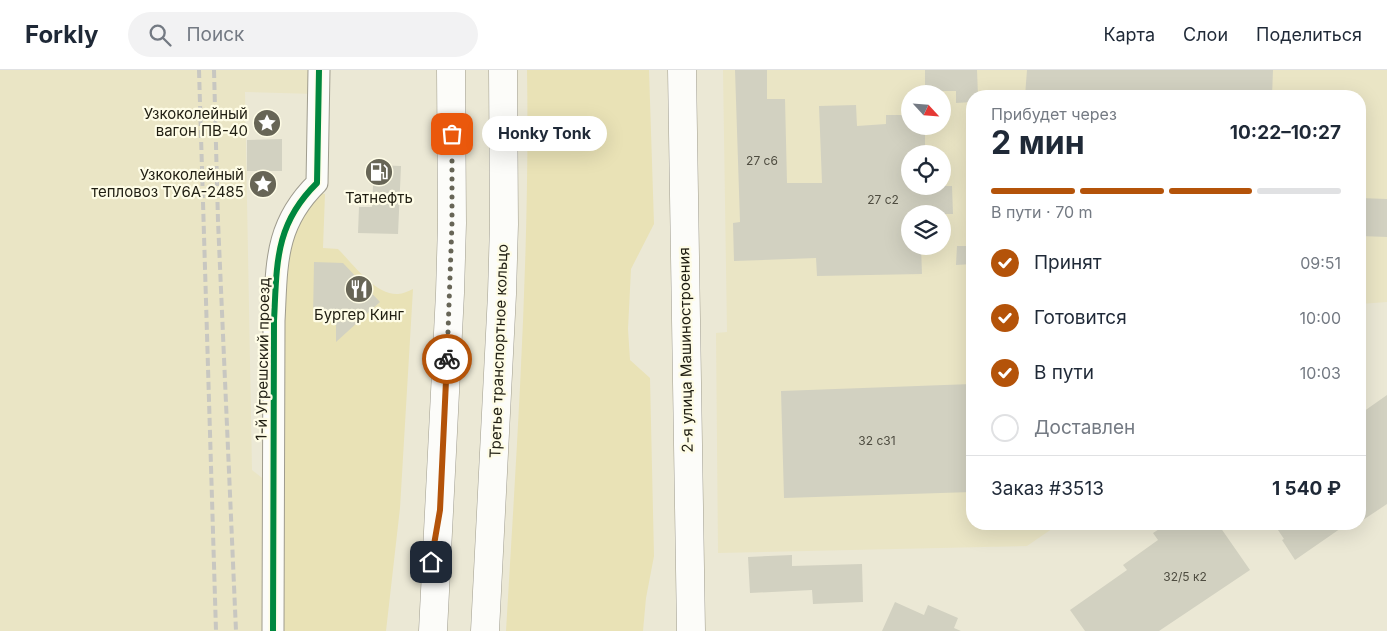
<!DOCTYPE html>
<html lang="ru">
<meta charset="utf-8">
<style>
body{margin:0;font-family:Inter,sans-serif;background:#f2f2f3;color:#1f2937;height:100vh;display:flex;flex-direction:column;font-size:19px;white-space:nowrap}
*{box-sizing:border-box;margin:0}
p{font-size:16px;color:#747a83}
.icon{flex:none;width:28px;height:28px;fill:none;stroke:currentColor;stroke-width:2;stroke-linecap:round;stroke-linejoin:round}
.map{position:relative;flex:1;overflow:hidden}
.side{position:absolute;left:966px;top:20px;width:400px;height:440px;display:flex;flex-direction:column;background:#fff;border-radius:20px;box-shadow:0 5px 20px #0002}
.side>*{flex:none}
.needle{width:32px;rotate:116deg}
.controls{position:absolute;left:901px;top:15px;display:grid;gap:10px}
.controls a{display:grid;place-items:center;width:50px;height:50px;border-radius:50%;background:#fff;box-shadow:0 5px 20px #0002;font-size:25px}
.pin{position:absolute;display:grid;place-items:center;width:42px;height:42px;color:#fff;margin:-21px;border-radius:10px;box-shadow:0 2px 8px #0006}
.courier{position:absolute;display:grid;place-items:center;width:50px;height:50px;margin:-25px;border:4px solid #b45309;border-radius:50%;background:#fff;color:#222;box-shadow:0 1px 6px #0007}
.bubble{position:absolute;height:35px;border-radius:18px;background:#fff;box-shadow:0 5px 20px #0002;font-size:16px;font-weight:700;line-height:35px;text-align:center}
.summary em{font-style:normal;font-weight:700}
.summary div{display:flex;flex-direction:column-reverse}
.summary{display:flex;align-items:center;justify-content:space-between;height:85px;padding:0 25px}
h1{font-size:32px;font-weight:700;line-height:38px}
.bar{display:grid;grid-template-columns:repeat(4,1fr);gap:8px 5px;align-content:center;height:60px;padding:0 25px}
.bar i{height:6px;border-radius:4px;background:#e0e1e3}
.bar .active{background:#b45309}
.bar p{grid-column:span 4}
.line{display:flex;align-items:center;gap:12px;padding:0 25px;border-top:1px solid #e0e1e3}
.line div{flex:1}
ol{padding:0 25px;list-style:none}
li{display:flex;align-items:center;gap:15px;height:55px}
li p{margin-inline-start:auto}
li .icon{padding:5px;border-radius:50%;background:#b45309;color:#fff;stroke-width:4}
li:last-child{color:#747a83}
li i{width:28px;height:28px;border:2px solid #e0e1e3;border-radius:50%}
header{display:flex;align-items:center;gap:30px;box-sizing:border-box;height:70px;padding:0 25px;background:#fff;border-bottom:1px solid #e0e1e3}
header strong{font-size:24px}
nav{display:flex;gap:28px;margin-inline-start:auto;font-size:18px}
.search{width:350px;height:45px;background:#f2f2f3;display:flex;align-items:center;gap:12px;box-sizing:border-box;padding:0 18px;border-radius:28px;color:#747a83;font-size:19px}
.map>svg:first-child{display:block}
.built{fill:#eae5c5;fill-rule:evenodd}
.green{fill:#e9e2b6}
.building{fill:#d2d1c1}
.lines{fill:none;stroke-linecap:round;stroke-linejoin:round}
.minor-casing{stroke:#9f9c8e;stroke-width:23}
.secondary-casing{stroke:#9f9c8e;stroke-width:29}
.primary-casing{stroke:#9f9c8e;stroke-width:29}
.minor{stroke:#fcfcf9;stroke-width:21}
.secondary{stroke:#fcfcf9;stroke-width:28}
.primary{stroke:#fcfcf9;stroke-width:28}
.rail{stroke:#c8c7c1;stroke-width:4;stroke-dasharray:8 4;stroke-linecap:butt}
.cycleway-casing{stroke:#fefce6;stroke-width:9}
.cycleway{stroke:#00873e;stroke-width:6}
.done{stroke:#676556;stroke-width:5;stroke-dasharray:0 9}
.route{stroke:#b45309;stroke-width:6}
.labels{text-anchor:middle;stroke-width:4.5;stroke-linejoin:round;paint-order:stroke}
.number-label{font-size:12px;fill:#4e4c40}
.poi-label{font-size:15px;fill:#201e12;stroke:#fefce6;text-anchor:end}
.street-label{font-size:15px;fill:#201e12;stroke:#fefce6}
</style>
<header>
<strong>Forkly</strong>
<div class="search"><svg class="icon" aria-label="search" viewBox="0 0 24 24"><circle cx="10" cy="10" r="6"/><path d="M15 15l6 6"/></svg>Поиск</div>
<nav><a>Карта</a><a>Слои</a><a>Поделиться</a></nav>
</header>
<div class="map">
<svg width="1387" height="561" viewBox="0 0 1387 561">
<rect width="100%" height="100%" fill="#ebe8d5"/>
<!-- built -->
<path class="built" d="M 0,0 L 316,0 L 316,24 L 245,22 L 252,400 L 267,412 L 268,561 L 0,561 Z
M 723,0 L 1387,0 L 1387,232 L 1360,234 L 1360,26 L 972,26 L 972,454 L 1059,454 L 1027,476 L 718,483 L 716,263 L 727,262 ZM 910,24 L 942,24 L 942,56 L 910,56 ZM 910,84 L 942,84 L 942,116 L 910,116 ZM 910,144 L 942,144 L 942,176 L 910,176 Z"/>
<!-- green -->
<path class="green" d="M 527,0 L 649,0 L 654,154 L 631,199 L 628,259 L 630,290 L 650,308 L 654,486 L 646,528 L 643,561 L 506,561 C 517,374 530,187 527,0 Z
M 316,122 L 325,124 L 323,178 L 338,179 C 353,194 375,225 398,224 C 403,224 408,221 413,219 L 400,438 L 386,561 L 280,561 L 285,176 Z"/>
<!-- building -->
<path class="building" d="M 735,0 L 767,0 L 767,29 L 785,29 L 787,113 L 822,113 L 819,36 L 856,35 L 857,56 L 886,54 L 886,45 L 910,45 L 910,56 L 925,56 L 925,84 L 910,84 L 910,116 L 952,116 L 953,144 L 910,144 L 910,176 L 921,176 L 922,204 L 817,206 L 816,188 L 734,191 L 733,153 L 740,152 Z
M 925,0 L 977,0 L 978,26 L 972,26 L 972,32 L 956,33 L 956,21 L 925,21 Z
M 1027,0 L 1273,0 L 1272,26 L 1025,26 Z
M 282,69 L 282,101 L 247,101 L 247,70 Z
M 374,95 L 401,96 L 398,164 L 358,163 L 359,137 L 372,137 Z
M 1360,128 L 1387,129 L 1387,167 L 1360,166 Z
M 957,176 L 972,176 L 972,194 L 956,195 Z
M 314,192 L 343,193 L 380,232 L 336,272 L 336,248 L 313,247 Z
M 972,314 L 972,422 L 784,428 L 781,321 Z
M 1387,325 L 1387,434 L 1360,452 L 1360,344 Z
M 1167,454 L 1218,454 L 1250,500 L 1159,561 L 1085,561 L 1070,540 L 1127,500 L 1123,495 L 1158,470 L 1153,463 Z
M 1274,454 L 1347,454 L 1295,490 L 1282,470 L 1284,469 Z
M 792,485 L 792,496 L 862,494 L 863,532 L 813,534 L 812,520 L 750,523 L 748,487 Z
M 895,532 L 924,545 L 928,535 L 958,548 L 954,558 L 961,561 L 882,561 Z"/>
<g class="lines">
<defs>
<path id="minor" d="M 273,561 L 274,251 C 277,195 274,155 317,113 L 319,0"/>
<path id="secondary" d="M 682,0 L 691,561"/>
<path id="primary" d="M 433,561 L 450,223 L 452,153 L 451,0
M 485,561 L 502,224 L 504,154 L 503,0"/>
</defs>
<!-- minor casing -->
<use href="#minor" class="minor-casing"/>
<!-- secondary casing -->
<use href="#secondary" class="secondary-casing"/>
<!-- primary casing -->
<use href="#primary" class="primary-casing"/>
<!-- minor -->
<use href="#minor" class="minor"/>
<!-- secondary -->
<use href="#secondary" class="secondary"/>
<!-- primary -->
<use href="#primary" class="primary"/>
<!-- rail -->
<path class="rail" d="M 199,0 L 216,561
M 214,0 L 218,151 L 236,561"/>
<defs>
<path id="cycleway" d="M 273,561 L 274,251 C 277,195 274,155 317,113 L 319,0"/>
</defs>
<!-- cycleway casing -->
<use href="#cycleway" class="cycleway-casing"/>
<!-- cycleway -->
<use href="#cycleway" class="cycleway"/>
</g>
<g class="lines">
<!-- done -->
<path class="done" d="M 447,289 L 452,153 L 452,64"/>
<!-- route -->
<path class="route" d="M 431,492 L 440,440 L 447,289"/>
</g>
<!-- icons -->
<defs>
<symbol id="sight-disc" viewBox="-11 -11 22 22"><circle r="9.5" fill="#676556" stroke="#fefce6"/><path d="M0-6L1.8-2.2L6-1.7L2.9 1.2L3.7 5.4L0 3.3L-3.7 5.4L-2.9 1.2L-6-1.7L-1.8-2.2Z" fill="#fff"/></symbol>
<symbol id="fuel-disc" viewBox="-11 -11 22 22"><circle r="9.5" fill="#676556" stroke="#fefce6"/><path d="M-5.5-6h7V0h2V4h1.3V-2.5L3-4.5l.8-.8L6-3V5H2.5V1h-1V6h-7ZM-4.2-4.7v3.2H.2V-4.7Z" fill="#fff"/></symbol>
<symbol id="restaurant-disc" viewBox="-11 -11 22 22"><circle r="9.5" fill="#676556" stroke="#fefce6"/><path d="M-5-6h1v4h1v-4h1v4h1v-4h1v5L-1.5 .5V6h-2V.5L-5-1ZM5-6V6H3V1.5H1.5Q1.5-4 5-6Z" fill="#fff"/></symbol>
</defs>
<g fill-rule="evenodd">
<use href="#sight-disc" x="251" y="37" width="32" height="32"/>
<use href="#fuel-disc" x="363" y="86" width="32" height="32"/>
<use href="#sight-disc" x="247" y="98" width="32" height="32"/>
<use href="#restaurant-disc" x="343" y="203" width="32" height="32"/>
</g>
<g class="labels">
<!-- number labels -->
<g class="number-label">
<text x="762" y="95">27 с6</text>
<text x="883" y="134">27 с2</text>
<text x="877" y="375">32 с31</text>
<text x="1185" y="511">32/5 к2</text>
</g>
<!-- poi labels -->
<g class="poi-label">
<text x="248" y="49">Узкоколейный<tspan x="248" dy="17">вагон ПВ-40</tspan></text>
<text x="244" y="110">Узкоколейный<tspan x="244" dy="17">тепловоз ТУ6А-2485</tspan></text>
<text x="379" y="133" text-anchor="middle">Татнефть</text>
<text x="359" y="250" text-anchor="middle">Бургер Кинг</text>
</g>
<!-- street labels -->
<g class="street-label">
<text transform="translate(686 280) rotate(-91)" y="5">2-я улица Машиностроения</text>
<text transform="translate(499 281) rotate(-88)" y="5">Третье транспортное кольцо</text>
<text transform="translate(263 289) rotate(-89)" y="5">1-й Угрешский проезд</text>
</g>
</g>
</svg>
<div class="controls">
<a><svg class="needle" viewBox="-14 -14 28 28"><path d="M0-13l5 13h-10z" fill="#e53935"/><path d="M0 13l5-13h-10z" fill="#747a83"/></svg></a>
<a><svg class="icon" aria-label="locate" viewBox="0 0 24 24"><circle cx="12" cy="12" r="6"/><path d="M12 2v4M12 18v4M2 12h4M18 12h4"/></svg></a>
<a><svg class="icon" aria-label="layers" viewBox="0 0 24 24"><path d="M12 4l9 5-9 5-9-5zM3 14l9 5 9-5"/></svg></a>
</div>
<div class="pin" style="left:452px;top:64px;background:#ea580c"><svg class="icon" aria-label="bag" viewBox="0 0 24 24"><path d="M5 8h14l-1 12H6zM9 8a3 3 0 0 1 6 0"/></svg></div>
<div class="pin" style="left:431px;top:492px;background:#1f2937"><svg class="icon" aria-label="home" viewBox="0 0 24 24"><path d="M3 11l9-7 9 7M6 9v11h12V9"/></svg></div>
<div class="courier" style="left:447px;top:289px"><svg class="icon" aria-label="bike" viewBox="0 0 24 24"><circle cx="6" cy="16" r="4"/><circle cx="18" cy="16" r="4"/><path d="M6 16l4-8h5l3 8M10 8l3 8H6M13 5h3"/></svg></div>
<div class="bubble" style="left:482px;top:46px;width:125px">Honky Tonk</div>
<section class="side">
<div class="summary"><div><h1>2 мин</h1><p>Прибудет через</p></div><em>10:22–10:27</em></div>
<div class="bar"><i class="active"></i><i class="active"></i><i class="active"></i><i></i><p>В пути · 70 m</p></div>
<ol>
<li><svg class="icon" aria-label="check" viewBox="0 0 24 24"><path d="M5 12l5 5 9-10"/></svg>Принят<p>09:51</p></li>
<li><svg class="icon" aria-label="check" viewBox="0 0 24 24"><path d="M5 12l5 5 9-10"/></svg>Готовится<p>10:00</p></li>
<li><svg class="icon" aria-label="check" viewBox="0 0 24 24"><path d="M5 12l5 5 9-10"/></svg>В пути<p>10:03</p></li>
<li><i></i>Доставлен</li>
</ol>
<div class="line" style="height:65px"><div>Заказ #3513</div><b>1 540 ₽</b></div>
</section>
</div>
